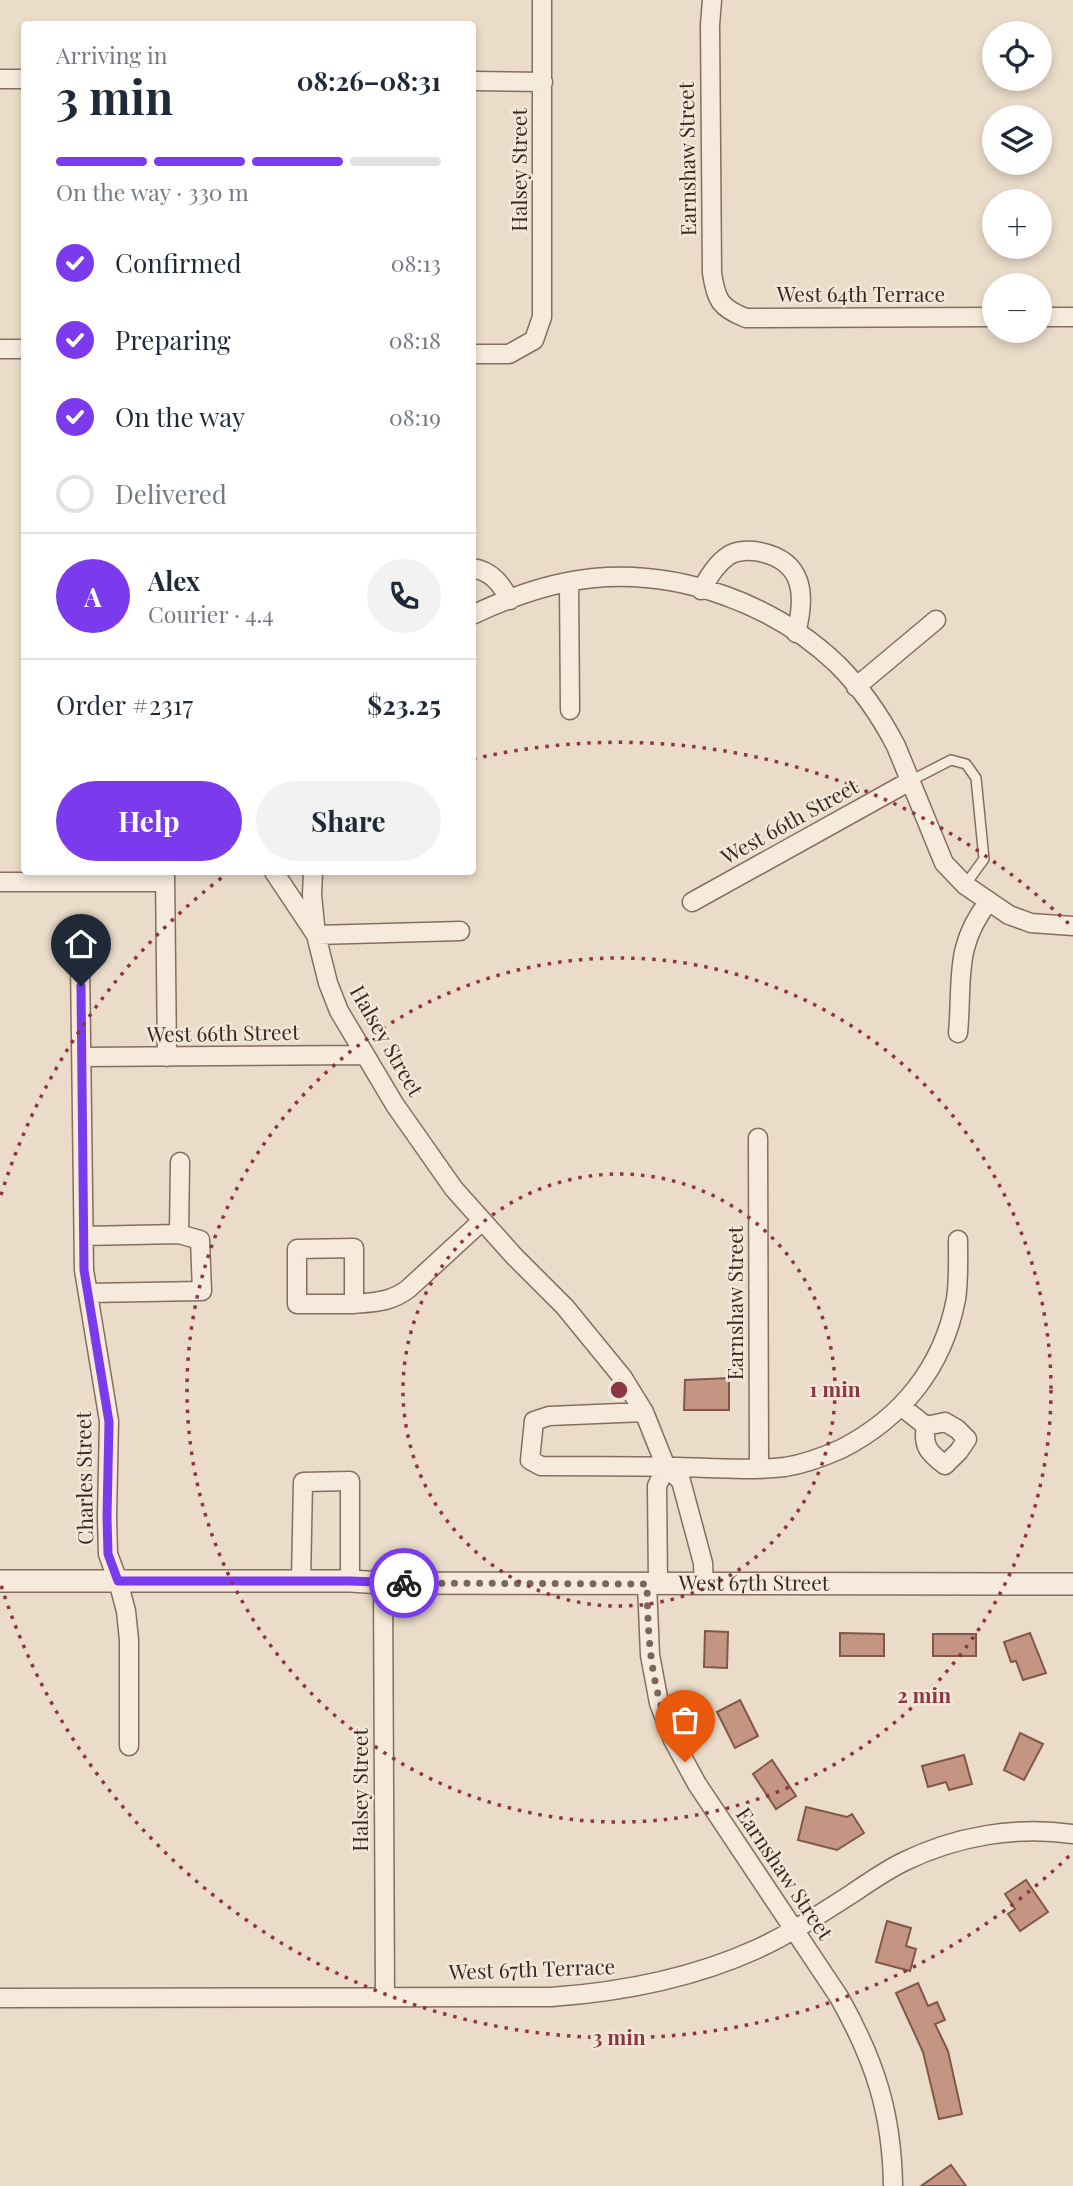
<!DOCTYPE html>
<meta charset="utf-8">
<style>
body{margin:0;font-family:"Playfair Display",serif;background:#f2f2f3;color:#1f2937;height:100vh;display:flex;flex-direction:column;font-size:26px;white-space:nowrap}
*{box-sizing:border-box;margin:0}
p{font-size:23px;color:#747a83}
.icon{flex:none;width:38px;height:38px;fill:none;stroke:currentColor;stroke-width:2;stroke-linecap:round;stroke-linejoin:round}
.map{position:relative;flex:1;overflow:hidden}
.panel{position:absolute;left:21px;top:21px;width:455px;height:854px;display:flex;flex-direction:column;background:#fff;border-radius:7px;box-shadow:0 4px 10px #0003}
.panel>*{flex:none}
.controls{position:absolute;left:982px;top:21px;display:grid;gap:14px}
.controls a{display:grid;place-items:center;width:70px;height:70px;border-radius:50%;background:#fff;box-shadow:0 4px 10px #0003;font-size:35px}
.pin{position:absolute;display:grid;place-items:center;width:60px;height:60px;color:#fff;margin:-72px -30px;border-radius:50% 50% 50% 0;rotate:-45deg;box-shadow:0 0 7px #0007}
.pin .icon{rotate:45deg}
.courier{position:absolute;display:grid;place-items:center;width:70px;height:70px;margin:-35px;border:5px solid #7c3aed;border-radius:50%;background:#fff;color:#222;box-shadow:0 2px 9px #0007}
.headline em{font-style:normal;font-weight:700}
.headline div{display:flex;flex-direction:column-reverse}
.headline{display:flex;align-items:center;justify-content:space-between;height:119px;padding:0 35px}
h1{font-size:46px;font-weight:700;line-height:52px}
.bar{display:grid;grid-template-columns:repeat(4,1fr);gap:10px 7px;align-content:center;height:84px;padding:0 35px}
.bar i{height:9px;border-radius:5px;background:#e0e1e3}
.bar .selected{background:#7c3aed}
.bar p{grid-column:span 4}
.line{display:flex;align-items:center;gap:18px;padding:0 35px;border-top:2px solid #e0e1e3}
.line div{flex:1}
.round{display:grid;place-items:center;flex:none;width:74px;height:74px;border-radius:37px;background:#f2f2f3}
ol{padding:0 35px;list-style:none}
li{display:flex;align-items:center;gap:21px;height:77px}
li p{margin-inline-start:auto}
li .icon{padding:7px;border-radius:50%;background:#7c3aed;color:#fff;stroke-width:4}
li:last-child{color:#747a83}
li i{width:38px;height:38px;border:4px solid #e0e1e3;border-radius:50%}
.cta{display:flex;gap:14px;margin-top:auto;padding:14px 35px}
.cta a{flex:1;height:80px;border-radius:42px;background:#7c3aed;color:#fff;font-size:28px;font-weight:700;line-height:80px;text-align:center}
.cta a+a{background:#f2f2f3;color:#1f2937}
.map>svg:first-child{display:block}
.building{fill:#c49583;stroke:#815748;stroke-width:2}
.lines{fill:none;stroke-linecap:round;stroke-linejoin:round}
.service-casing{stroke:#856e60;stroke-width:12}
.minor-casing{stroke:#856e60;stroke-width:21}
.tertiary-casing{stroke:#856e60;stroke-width:24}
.service{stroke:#f6eadc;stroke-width:9}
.minor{stroke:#f6eadc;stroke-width:18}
.tertiary{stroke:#f6eadc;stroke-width:21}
.done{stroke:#76685c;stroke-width:7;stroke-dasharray:0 12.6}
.route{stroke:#7c3aed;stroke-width:9}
.ring{fill:none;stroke:#8d3643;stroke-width:3.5;stroke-dasharray:3.5 7}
.labels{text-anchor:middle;stroke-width:5;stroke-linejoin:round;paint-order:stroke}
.street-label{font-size:21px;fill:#372922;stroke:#f2e7d8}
.centre{fill:#8d3643;stroke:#f2e7d8;stroke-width:3.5}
.ring-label{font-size:21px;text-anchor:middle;font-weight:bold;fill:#8d3643;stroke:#f2e7d8;stroke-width:5;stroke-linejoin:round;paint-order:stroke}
</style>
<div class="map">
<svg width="1073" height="2186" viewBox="0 0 1073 2186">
<rect width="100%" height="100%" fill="#eadcc9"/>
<!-- building -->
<path class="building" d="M 729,1378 L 729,1410 L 684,1410 L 685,1380 Z
M 705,1631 L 728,1632 L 727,1668 L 704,1667 Z
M 840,1633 L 884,1634 L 884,1656 L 840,1656 Z
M 1030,1633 L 1046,1673 L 1023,1680 L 1016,1661 L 1011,1662 L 1004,1642 Z
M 933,1634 L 976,1634 L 976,1656 L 933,1656 Z
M 740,1700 L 758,1736 L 735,1748 L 717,1712 Z
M 1020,1733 L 1043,1744 L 1024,1780 L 1004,1770 Z
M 964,1755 L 972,1784 L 949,1790 L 946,1782 L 928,1787 L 922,1766 Z
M 772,1760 L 796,1796 L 776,1809 L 753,1774 Z
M 806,1807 L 847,1817 L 852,1814 L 864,1833 L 837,1850 L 798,1840 Z
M 1026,1880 L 1048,1912 L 1020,1931 L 1008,1914 L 1015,1909 L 1005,1894 Z
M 887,1921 L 911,1928 L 906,1946 L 916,1949 L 910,1971 L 876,1962 Z
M 918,1983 L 928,2006 L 937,2002 L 945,2020 L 935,2024 L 948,2051 L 962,2114 L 939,2119 L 923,2052 L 896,1993 Z
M 951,2165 L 966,2186 L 921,2186 Z"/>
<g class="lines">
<defs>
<path id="service" d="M 910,781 L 951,760 L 966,764 L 976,778 L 984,859 L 965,885"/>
<path id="minor" d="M 712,0 L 710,25 L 712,273 C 716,300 720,308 746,318 L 994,317
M 0,79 L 24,79
M 472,81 L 543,82
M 1040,317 L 1073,317
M 0,349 L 24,349
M 472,354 L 509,354 L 534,340 L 542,317 L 542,0
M 472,568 C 492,571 501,584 510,600
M 569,583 L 570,710
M 701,590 C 709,577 716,564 728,556 C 736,550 751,550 760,552 C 804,561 806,595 796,633
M 472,615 C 510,597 552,582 594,578 C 681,570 774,604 837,664 C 860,687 881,717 896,746 L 944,863 L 965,885 L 1009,915 L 1031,923 L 1073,926
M 856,687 L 936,620
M 165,872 L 167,1057
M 274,872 L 316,935 L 328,983 L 339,1011 L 395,1105 L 454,1189 L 514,1256 L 565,1307 L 623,1378 L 644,1412 L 666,1467 L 681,1481 L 703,1563 L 704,1584
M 313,872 L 312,895 L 316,935 L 460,931
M 1,882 L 165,882
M 692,902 L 910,781
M 80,962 L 84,1270 L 109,1421 L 107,1517 L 108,1554 L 118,1581 L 126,1611 L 129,1640 L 129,1746
M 958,1033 C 963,980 953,947 989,901
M 82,1057 L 364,1055
M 758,1138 L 759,1468
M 84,1236 L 179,1234 L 180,1162
M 88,1293 L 202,1291 L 200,1240 L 179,1234
M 354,1304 L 297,1304 L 297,1249 L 354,1248 L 354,1304 C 375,1302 391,1302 408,1289 L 482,1221
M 902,1407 L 926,1426 L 945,1422 L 957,1429 L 967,1439 L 959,1451 L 945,1465 C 929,1453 922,1446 926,1426
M 644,1412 L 549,1416 L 534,1421 L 530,1460 L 541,1466 C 587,1466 633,1466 679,1467 C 714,1468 750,1471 785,1467 C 804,1464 823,1457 841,1449 C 902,1418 943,1367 956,1299 C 959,1280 958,1259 958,1240
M 301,1581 L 303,1482 L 350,1481 L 350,1581
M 383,1583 L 385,1997
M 658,1583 L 657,1486 L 666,1467
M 647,1584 L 650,1655 L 659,1703 L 673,1740 L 697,1784 L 839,1997 C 875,2061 892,2113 893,2186
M 0,1998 L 551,1997 C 622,1992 691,1979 757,1949 C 790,1934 822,1913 853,1893 C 869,1882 885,1871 903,1862 C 956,1836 1015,1826 1073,1834"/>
<g id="tertiary">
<path id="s1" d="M 0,1581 L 350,1581 L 383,1583 L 1073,1584"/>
</g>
</defs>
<!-- service casing -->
<use href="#service" class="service-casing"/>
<!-- minor casing -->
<use href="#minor" class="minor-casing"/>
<!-- tertiary casing -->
<use href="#tertiary" class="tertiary-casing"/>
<!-- service -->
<use href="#service" class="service"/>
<!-- minor -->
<use href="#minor" class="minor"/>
<!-- tertiary -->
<use href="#tertiary" class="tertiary"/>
</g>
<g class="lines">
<!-- done -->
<path class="done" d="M 404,1583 L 647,1584 C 648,1650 652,1703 685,1762"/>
<!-- route -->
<path class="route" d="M 81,986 L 84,1270 L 109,1422 L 107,1517 L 108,1554 L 118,1581 L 350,1581 L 404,1583"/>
</g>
<!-- distance rings -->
<g class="ring">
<circle cx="619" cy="1390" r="216"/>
<circle cx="619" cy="1390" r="432"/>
<path d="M1069 1856A648 648 0 0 1 1 1585M1 1195A648 648 0 0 1 229 872M473 759A648 648 0 0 1 1069 924"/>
</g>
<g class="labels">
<!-- street labels -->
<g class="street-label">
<text transform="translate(688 159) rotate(-91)" y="7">Earnshaw Street</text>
<text transform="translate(520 170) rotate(-90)" y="7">Halsey Street</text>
<text x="861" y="302">West 64th Terrace</text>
<text transform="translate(790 822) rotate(-29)" y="7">West 66th Street</text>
<text transform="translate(223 1034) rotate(-1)" y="7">West 66th Street</text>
<text transform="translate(386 1041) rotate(60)" y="7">Halsey Street</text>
<text transform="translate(736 1303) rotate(-90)" y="7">Earnshaw Street</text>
<text transform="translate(85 1478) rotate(-91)" y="7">Charles Street</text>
<text dy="7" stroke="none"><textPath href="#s1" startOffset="754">West 67th Street</textPath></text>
<text transform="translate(361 1790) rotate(-90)" y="7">Halsey Street</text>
<text transform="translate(784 1874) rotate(56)" y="7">Earnshaw Street</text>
<text transform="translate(532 1970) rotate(-2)" y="7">West 67th Terrace</text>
</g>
</g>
<circle cx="619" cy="1390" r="10" class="centre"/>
<g class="ring-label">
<text x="835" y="1397">1 min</text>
<text x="924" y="1703">2 min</text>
<text x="619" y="2045">3 min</text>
</g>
</svg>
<div class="controls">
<a><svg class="icon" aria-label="locate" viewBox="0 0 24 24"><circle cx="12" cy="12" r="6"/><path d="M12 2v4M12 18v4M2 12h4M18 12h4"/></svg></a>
<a><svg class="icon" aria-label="layers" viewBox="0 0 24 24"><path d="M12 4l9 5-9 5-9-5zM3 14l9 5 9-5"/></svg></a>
<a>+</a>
<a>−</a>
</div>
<div class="pin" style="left:685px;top:1762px;background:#ea580c"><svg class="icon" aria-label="bag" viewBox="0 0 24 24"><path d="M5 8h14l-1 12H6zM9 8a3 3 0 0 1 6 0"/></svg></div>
<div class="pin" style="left:81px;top:986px;background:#1f2937"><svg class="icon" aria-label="home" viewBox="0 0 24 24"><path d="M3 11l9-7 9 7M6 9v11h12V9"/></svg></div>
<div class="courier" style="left:404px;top:1583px"><svg class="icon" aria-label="bike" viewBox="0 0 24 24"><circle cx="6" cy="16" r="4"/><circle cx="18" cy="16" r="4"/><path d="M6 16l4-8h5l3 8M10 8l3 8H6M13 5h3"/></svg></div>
<section class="panel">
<div class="headline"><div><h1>3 min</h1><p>Arriving in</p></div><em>08:26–08:31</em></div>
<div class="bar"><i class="selected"></i><i class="selected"></i><i class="selected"></i><i></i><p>On the way · 330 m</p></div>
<ol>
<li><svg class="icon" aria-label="check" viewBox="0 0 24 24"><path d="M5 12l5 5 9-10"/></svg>Confirmed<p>08:13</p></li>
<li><svg class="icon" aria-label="check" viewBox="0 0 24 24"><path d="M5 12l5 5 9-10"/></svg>Preparing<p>08:18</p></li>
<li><svg class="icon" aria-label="check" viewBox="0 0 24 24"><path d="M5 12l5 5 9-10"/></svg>On the way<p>08:19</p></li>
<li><i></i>Delivered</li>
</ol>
<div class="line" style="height:126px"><b class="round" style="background:#7c3aed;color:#fff">A</b><div><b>Alex</b><p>Courier · 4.4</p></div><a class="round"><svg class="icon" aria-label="phone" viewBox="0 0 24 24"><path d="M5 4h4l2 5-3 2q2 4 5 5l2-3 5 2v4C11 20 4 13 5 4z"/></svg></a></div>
<div class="line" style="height:91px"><div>Order #2317</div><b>$23.25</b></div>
<div class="cta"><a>Help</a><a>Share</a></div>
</section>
</div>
